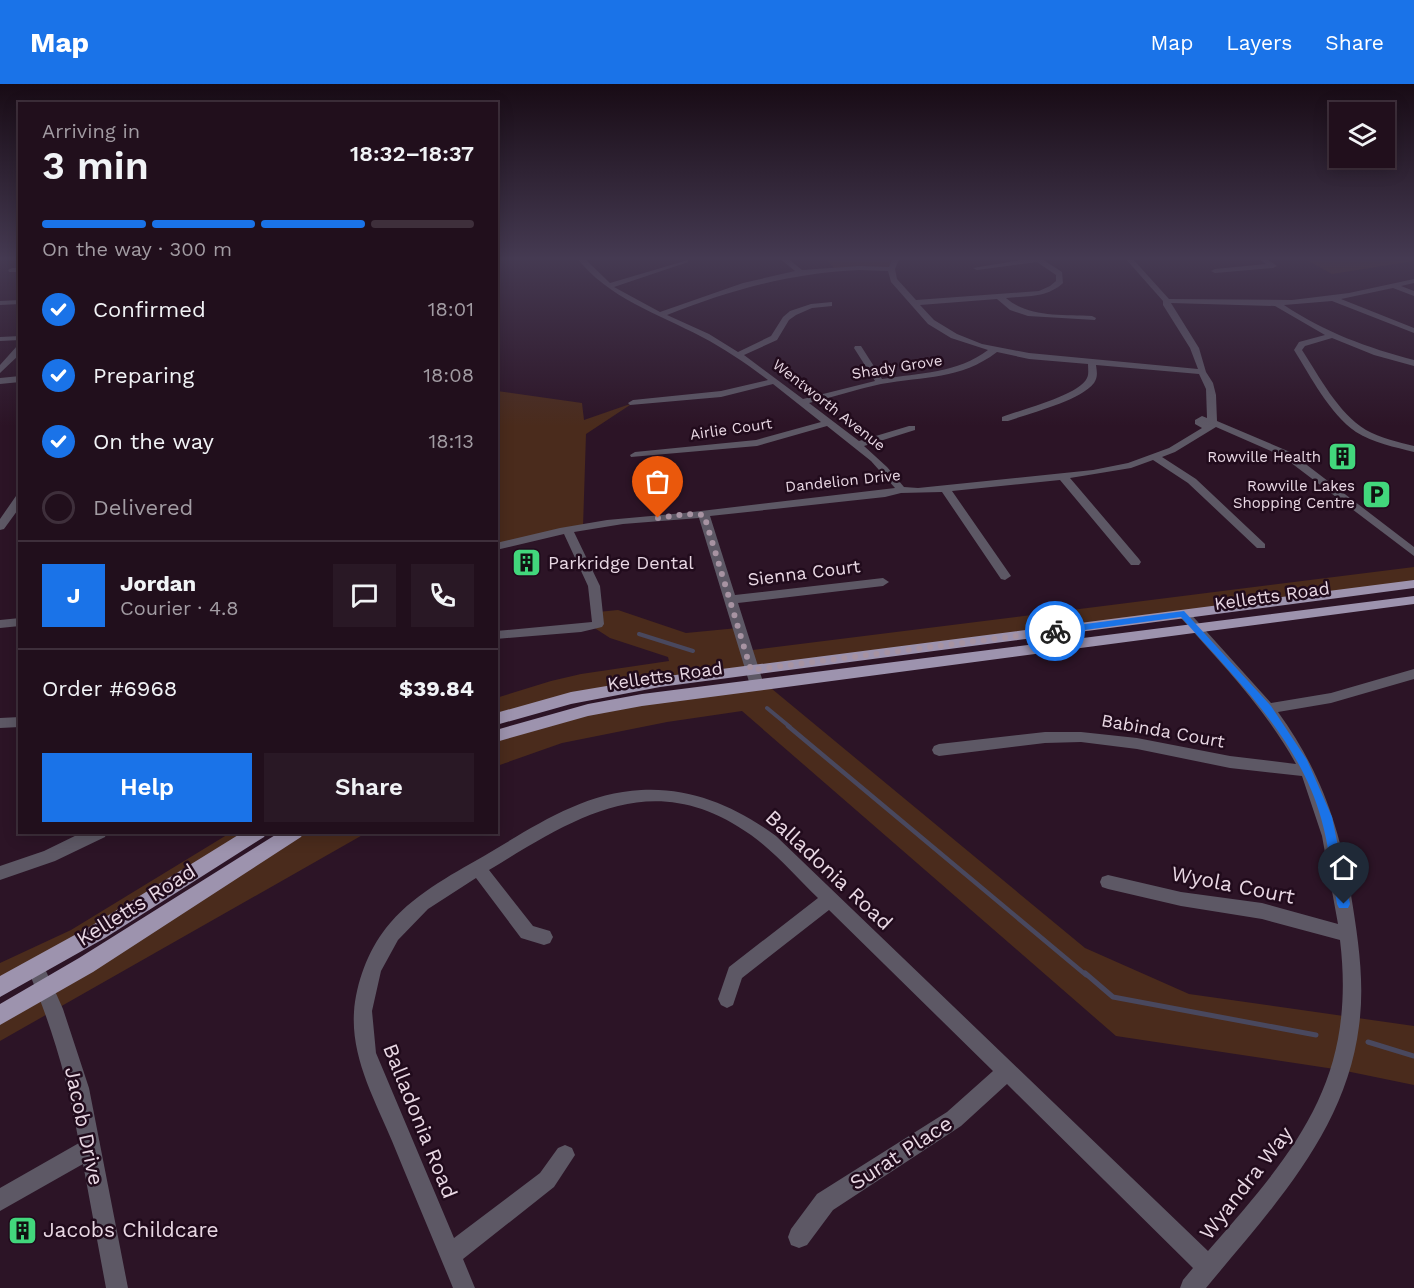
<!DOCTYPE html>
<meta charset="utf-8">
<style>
body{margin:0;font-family:"Work Sans",sans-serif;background:#291825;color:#f1f3f6;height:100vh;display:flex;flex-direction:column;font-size:22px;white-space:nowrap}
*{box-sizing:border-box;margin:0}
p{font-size:20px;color:#a29ca3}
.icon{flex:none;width:33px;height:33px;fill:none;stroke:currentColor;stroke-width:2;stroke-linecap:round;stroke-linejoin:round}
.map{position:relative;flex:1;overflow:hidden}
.drawer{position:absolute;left:18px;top:18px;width:480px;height:732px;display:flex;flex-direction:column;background:#210f1c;border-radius:0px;box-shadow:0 3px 15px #0003,0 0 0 2px #3e2f3b}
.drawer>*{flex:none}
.buttons{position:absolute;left:1329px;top:18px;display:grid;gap:12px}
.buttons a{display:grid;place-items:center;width:66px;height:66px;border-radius:0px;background:#210f1c;box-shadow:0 3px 15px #0003,0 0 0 2px #3e2f3b;font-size:30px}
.pin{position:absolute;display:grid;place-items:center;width:51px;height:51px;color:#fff;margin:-62px -26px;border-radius:50% 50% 50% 0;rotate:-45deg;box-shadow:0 0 6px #0007}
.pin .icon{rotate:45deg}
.courier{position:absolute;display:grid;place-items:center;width:60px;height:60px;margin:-30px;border:4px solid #1a73e8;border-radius:50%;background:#fff;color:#222;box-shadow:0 2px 8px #0007}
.head em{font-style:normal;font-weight:600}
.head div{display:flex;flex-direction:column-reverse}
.head{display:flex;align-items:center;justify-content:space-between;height:102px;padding:0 24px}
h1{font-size:39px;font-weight:600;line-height:45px}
.bar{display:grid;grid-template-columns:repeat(4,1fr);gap:9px 6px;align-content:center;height:72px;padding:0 24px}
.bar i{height:8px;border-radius:4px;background:#3e2f3b}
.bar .current{background:#1a73e8}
.bar p{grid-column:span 4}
.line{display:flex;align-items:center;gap:15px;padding:0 24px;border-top:2px solid #3e2f3b}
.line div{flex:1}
.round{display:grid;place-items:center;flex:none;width:63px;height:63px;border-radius:0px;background:#291825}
ol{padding:0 24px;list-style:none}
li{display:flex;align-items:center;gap:18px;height:66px}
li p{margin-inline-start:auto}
li .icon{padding:6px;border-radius:50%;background:#1a73e8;color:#fff;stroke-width:4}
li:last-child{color:#a29ca3}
li i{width:33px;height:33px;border:3px solid #3e2f3b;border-radius:50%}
.primary-button{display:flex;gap:12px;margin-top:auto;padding:12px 24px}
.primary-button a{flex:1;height:69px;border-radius:0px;background:#1a73e8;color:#fff;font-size:24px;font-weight:600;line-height:69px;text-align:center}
.primary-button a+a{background:#291825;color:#f1f3f6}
header{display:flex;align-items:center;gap:36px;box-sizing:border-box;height:84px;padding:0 30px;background:#1a73e8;color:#fff}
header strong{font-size:28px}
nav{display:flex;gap:33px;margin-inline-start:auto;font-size:21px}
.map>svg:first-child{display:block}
.green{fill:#4a2b1c}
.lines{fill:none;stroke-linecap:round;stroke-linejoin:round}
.stream-far2{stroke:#49485e;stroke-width:4}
.stream-far1{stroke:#49485e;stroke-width:4.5}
.stream{stroke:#49485e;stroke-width:5}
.minor{fill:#5d5865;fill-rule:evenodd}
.major{fill:#9d93ae;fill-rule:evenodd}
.route{fill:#1a73e8}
.done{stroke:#a793a2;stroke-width:6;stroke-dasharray:0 10.8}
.labels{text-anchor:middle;stroke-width:5;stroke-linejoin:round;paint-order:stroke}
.far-street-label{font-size:15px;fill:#e9d8e4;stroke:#210b1c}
.far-poi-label{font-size:15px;fill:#e9d8e4;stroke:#210b1c;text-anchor:end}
.poi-label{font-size:18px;fill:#e9d8e4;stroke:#210b1c;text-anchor:start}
.street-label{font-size:18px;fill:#e9d8e4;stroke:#210b1c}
.near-street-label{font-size:21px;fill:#e9d8e4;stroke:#210b1c}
.near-poi-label{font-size:21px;fill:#e9d8e4;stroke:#210b1c;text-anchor:start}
</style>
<header>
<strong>Map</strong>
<nav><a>Map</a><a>Layers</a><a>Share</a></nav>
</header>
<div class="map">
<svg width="1414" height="1204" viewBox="0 0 1414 1204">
<rect width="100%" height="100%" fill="#2c1426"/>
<!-- green -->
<path class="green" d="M 824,173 L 897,173 L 891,185 L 834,184 Z
M 1302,173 L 1414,173 L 1414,177 L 1332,190 Z
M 497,307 L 582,319 L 584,336 L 633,319 L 586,350 L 583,443 L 497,463 Z
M 1414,483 L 1414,500 L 660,598 L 497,635 L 496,614 L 551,597 L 581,590 L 669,577 L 668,573 L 610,554 L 593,543 L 598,528 L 618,526 L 686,549 L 738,544 L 745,567 Z
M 766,600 L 1085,864 L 1189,910 L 1414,942 L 1414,1001 L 1341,986 L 1116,952 L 742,627 L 667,638 L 562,659 L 497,682 L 497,652 L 536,639 Z
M 230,749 L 258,749 L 0,903 L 0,879 L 71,846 Z
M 295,749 L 366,749 L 0,957 L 0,931 Z"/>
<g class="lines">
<!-- stream-far2 -->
<path class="stream-far2" d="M 639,550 L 693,567
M 767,624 L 790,643"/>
<!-- stream-far1 -->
<path class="stream-far1" d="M 788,642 L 1086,891"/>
<!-- stream -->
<path class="stream" d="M 1085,889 L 1113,913 L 1316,951
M 1368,958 L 1414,972"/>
<!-- minor -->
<path class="minor" d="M 576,173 L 583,173 L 610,199 L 688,176 L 688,178 L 614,203 L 660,228 L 743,199 L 795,187 L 778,173 L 786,173 L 802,186 L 859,182 L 889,183 L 893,173 L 900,173 L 895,185 L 897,195 L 916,216 L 1039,207 L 1050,202 L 1056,197 L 1056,191 L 1037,178 L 977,186 L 973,184 L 1039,173 L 1062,188 L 1063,199 C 1047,214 1026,212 1006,214 C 1029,234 1062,230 1092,232 L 1096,234 L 1095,236 L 1028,232 L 1010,226 L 997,215 L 920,221 L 934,236 L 957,250 L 982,260 L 1029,269 L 1198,285 L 1190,264 L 1163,221 L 1163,217 L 1124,173 L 1131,173 L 1169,215 L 1292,216 L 1349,209 L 1414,195 L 1414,199 L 1401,202 L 1414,207 L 1414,212 L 1393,204 L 1341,215 L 1414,244 L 1414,249 L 1332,217 L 1284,221 C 1324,248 1368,264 1414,276 L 1414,282 L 1374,271 L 1332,254 L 1305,262 L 1302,266 C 1319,292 1338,329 1366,346 C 1380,354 1398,358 1414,362 L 1414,368 C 1395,363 1373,359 1356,348 C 1329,329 1311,293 1294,266 L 1299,258 L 1325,251 L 1275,222 L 1171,219 L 1199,264 L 1206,288 L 1213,299 L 1216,311 L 1217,337 L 1290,368 L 1414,463 L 1414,472 L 1282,372 L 1216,343 L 1175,368 L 1162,373 L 1196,395 L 1265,460 L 1265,464 L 1257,464 L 1188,399 L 1153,376 L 1131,384 L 1070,394 L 1139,475 L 1141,478 L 1139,481 L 1131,481 L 1060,396 L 952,407 L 1011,492 L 1005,496 L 1001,495 L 942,408 L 901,409 L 885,413 L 710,432 L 735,511 L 883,494 L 889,498 L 883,502 L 738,519 L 764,601 L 757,606 L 750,601 L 699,434 L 623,440 L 574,448 L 600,502 L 604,540 L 602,543 L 581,548 L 496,555 L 496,547 L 592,538 L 588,502 L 564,450 L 496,466 L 496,459 L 560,444 L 607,436 L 684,429 L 895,404 L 871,377 L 827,342 L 757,362 L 631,373 L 630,371 L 635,368 L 756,356 L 821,338 L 773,300 L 721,313 L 630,321 L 628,319 L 633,316 L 721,307 L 768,296 C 747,280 725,265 702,253 C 657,229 609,215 576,173 ZM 859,186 L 888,187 L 891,198 L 928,240 L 951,254 L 988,266 C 958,289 919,289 882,295 L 861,262 L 855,262 L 854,264 L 875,297 L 803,315 L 744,271 L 777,256 L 789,236 L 796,231 L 812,224 L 832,222 L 832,218 L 811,220 L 790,227 L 783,233 L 771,252 L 738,268 L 709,250 L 667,231 C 730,206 791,189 859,186 ZM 997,268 L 1029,275 L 1088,280 C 1088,285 1089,290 1087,294 C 1080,311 1020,326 1002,333 L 1002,337 L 1008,337 C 1030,329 1080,317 1094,299 C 1098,293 1097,288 1096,281 L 1199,290 L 1206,305 L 1207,334 L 1202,332 L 1195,336 L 1195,340 L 1202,344 L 1169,364 L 1128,379 L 1093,386 L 918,404 L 904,403 L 887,383 L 864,362 L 915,346 L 915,342 L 909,342 L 859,357 L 809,319 C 833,313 857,305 881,300 C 925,292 960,296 997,268 Z
M 1256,173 L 1264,173 L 1277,182 L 1273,184 L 1215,189 L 1211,187 L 1215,185 L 1266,180 Z
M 12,184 L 20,184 L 20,188 L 9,188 L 8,186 Z
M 20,216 L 20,220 L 0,221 L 0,217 Z
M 20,252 L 20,256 L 0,257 L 0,253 Z
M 17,262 L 20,262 L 20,270 L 0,289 L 0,281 Z
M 20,292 L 20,298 L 0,300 L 0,294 Z
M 20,411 L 20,423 L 4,445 L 0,446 L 0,435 L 16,412 Z
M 1184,526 L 1188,527 L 1271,619 L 1331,609 L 1414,585 L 1414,595 L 1331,619 L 1278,628 C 1320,686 1339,741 1351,811 C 1358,854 1365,898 1359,942 C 1346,1048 1271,1125 1206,1204 L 1180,1204 L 1183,1196 L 1193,1184 L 1007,1000 L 961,1042 L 833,1126 L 807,1161 L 799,1164 L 791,1161 L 788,1153 L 791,1145 L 817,1110 L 947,1028 L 993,987 L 829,826 L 742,894 L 733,921 L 727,924 L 721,921 L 718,915 L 729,883 L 818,814 C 796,793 776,769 751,751 C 653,681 576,733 489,786 L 533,842 L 550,847 L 553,853 L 550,859 L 544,861 L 521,854 L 476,794 L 428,825 L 398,856 L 381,887 L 372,927 L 376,969 L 454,1154 L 540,1089 L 558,1064 L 565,1061 L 572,1064 L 575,1071 L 554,1103 L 463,1175 L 475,1204 L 453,1204 C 433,1155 412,1106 392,1057 C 375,1016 351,974 354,928 C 356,899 368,867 386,844 C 411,812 449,792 484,772 C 533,743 582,709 641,706 C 691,703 737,723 776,752 L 1208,1167 C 1295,1067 1357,998 1340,856 L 1262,835 L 1181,822 L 1108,805 L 1102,803 L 1100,798 L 1102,793 L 1108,791 L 1181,808 L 1262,819 L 1338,840 L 1322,752 L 1302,692 L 1230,684 L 1137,665 L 1081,658 L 1045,659 L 939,672 L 934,670 L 932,666 L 934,662 L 939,660 L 1045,648 L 1081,648 L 1137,654 L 1230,672 L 1296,680 C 1265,624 1222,580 1180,533 L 1178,530 L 1180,527 Z
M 20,534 L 20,542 L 0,544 L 0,536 Z
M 20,633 L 20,643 L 0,644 L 0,634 Z
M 83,748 L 107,748 L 105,753 L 55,777 L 0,796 L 0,782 L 44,767 Z
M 36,876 L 42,878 L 63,925 L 89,1004 L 128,1204 L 106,1204 L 83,1080 L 0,1127 L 0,1104 L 79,1059 C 68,997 52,942 27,884 L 30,878 Z"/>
<!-- major -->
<path class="major" d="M 1414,496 L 1414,504 L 660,603 L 571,620 L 496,641 L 496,629 L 571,608 L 660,593 Z
M 1414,512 L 1414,520 L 642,622 L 588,632 L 496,658 L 496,646 L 588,620 L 642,610 Z
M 243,748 L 267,748 L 264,753 L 105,854 L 0,913 L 0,892 L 91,842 Z
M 280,748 L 304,748 L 301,753 L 93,888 L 0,941 L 0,920 L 79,874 Z"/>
</g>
<!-- sky -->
<linearGradient id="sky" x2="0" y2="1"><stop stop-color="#180b15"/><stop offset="0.51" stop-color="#453a52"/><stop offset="1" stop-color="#453a52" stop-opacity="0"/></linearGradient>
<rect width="1414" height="342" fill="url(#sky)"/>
<!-- route -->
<path class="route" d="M 1184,527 L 1271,622 L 1307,676 L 1332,733 L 1350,820 L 1348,824 L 1339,824 L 1337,820 C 1332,792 1329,762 1321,734 C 1299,655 1234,593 1181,533 L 1055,550 L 1050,547 L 1055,544 Z"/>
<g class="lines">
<!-- done -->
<path class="done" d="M 658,434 L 686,430 L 704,431 L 751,586 L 1055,547"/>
</g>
<!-- icons -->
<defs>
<symbol id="building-square" viewBox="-11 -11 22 22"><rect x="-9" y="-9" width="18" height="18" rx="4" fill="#42d77c" stroke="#210b1c"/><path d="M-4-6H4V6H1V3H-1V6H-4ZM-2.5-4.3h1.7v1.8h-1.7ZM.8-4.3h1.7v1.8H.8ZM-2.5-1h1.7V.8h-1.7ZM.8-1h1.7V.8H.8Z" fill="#111"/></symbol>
<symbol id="parking-square" viewBox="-11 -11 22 22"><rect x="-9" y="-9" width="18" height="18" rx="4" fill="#42d77c" stroke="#210b1c"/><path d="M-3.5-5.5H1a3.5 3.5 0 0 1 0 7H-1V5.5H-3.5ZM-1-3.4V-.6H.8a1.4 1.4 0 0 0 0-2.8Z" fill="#111"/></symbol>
</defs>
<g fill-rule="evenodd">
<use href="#building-square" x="1326" y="356" width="33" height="33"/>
<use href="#parking-square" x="1360" y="394" width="33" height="33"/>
<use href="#building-square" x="510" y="462" width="33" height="33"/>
<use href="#building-square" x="6" y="1130" width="33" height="33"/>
</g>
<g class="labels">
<!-- far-street labels -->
<g class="far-street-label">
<text transform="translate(897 283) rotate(-9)" y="5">Shady Grove</text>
<text transform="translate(829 321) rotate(38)" y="5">Wentworth Avenue</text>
<text transform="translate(731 345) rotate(-8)" y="5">Airlie Court</text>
<text transform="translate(843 397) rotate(-6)" y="5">Dandelion Drive</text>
</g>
<!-- far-poi labels -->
<g class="far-poi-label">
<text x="1321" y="378">Rowville Health</text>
<text x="1355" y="407">Rowville Lakes<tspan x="1355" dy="17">Shopping Centre</tspan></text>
</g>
<!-- poi labels -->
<g class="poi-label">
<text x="548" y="485">Parkridge Dental</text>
</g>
<!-- street labels -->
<g class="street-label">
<text transform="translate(804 489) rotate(-7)" y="6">Sienna Court</text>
<text transform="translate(1272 512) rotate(-8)" y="6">Kelletts Road</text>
<text transform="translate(665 592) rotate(-8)" y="6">Kelletts Road</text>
<text transform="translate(1163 647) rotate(10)" y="6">Babinda Court</text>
</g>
<!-- near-street labels -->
<g class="near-street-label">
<text transform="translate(829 786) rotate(43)" y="7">Balladonia Road</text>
<text transform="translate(1233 801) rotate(11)" y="7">Wyola Court</text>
<text transform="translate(136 821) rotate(-32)" y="7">Kelletts Road</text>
<text transform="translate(420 1037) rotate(68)" y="7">Balladonia Road</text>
<text transform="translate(84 1042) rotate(78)" y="7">Jacob Drive</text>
<text transform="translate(901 1069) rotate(-33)" y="7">Surat Place</text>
<text transform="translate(1246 1099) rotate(-52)" y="7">Wyandra Way</text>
</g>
<!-- near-poi labels -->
<g class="near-poi-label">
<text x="43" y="1153">Jacobs Childcare</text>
</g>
</g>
</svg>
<div class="buttons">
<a><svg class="icon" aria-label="layers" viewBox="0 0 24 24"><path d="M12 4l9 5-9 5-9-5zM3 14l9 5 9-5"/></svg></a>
</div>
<div class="pin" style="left:658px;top:434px;background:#ea580c"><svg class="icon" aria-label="bag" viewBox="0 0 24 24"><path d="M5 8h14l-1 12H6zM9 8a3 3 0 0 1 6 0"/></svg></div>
<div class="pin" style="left:1344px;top:820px;background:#1f2937"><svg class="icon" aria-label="home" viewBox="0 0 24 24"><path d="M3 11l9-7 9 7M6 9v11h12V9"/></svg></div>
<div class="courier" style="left:1055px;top:547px"><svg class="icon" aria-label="bike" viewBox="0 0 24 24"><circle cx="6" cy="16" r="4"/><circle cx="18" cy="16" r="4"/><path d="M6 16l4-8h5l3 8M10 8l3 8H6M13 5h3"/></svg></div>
<section class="drawer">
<div class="head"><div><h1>3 min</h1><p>Arriving in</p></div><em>18:32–18:37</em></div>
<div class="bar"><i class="current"></i><i class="current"></i><i class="current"></i><i></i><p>On the way · 300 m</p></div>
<ol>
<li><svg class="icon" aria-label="check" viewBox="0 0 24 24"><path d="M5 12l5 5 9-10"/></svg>Confirmed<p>18:01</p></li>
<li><svg class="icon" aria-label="check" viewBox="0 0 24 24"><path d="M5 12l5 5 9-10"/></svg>Preparing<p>18:08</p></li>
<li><svg class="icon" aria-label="check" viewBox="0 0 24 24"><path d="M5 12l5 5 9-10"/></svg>On the way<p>18:13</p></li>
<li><i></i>Delivered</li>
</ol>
<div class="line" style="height:108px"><b class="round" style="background:#1a73e8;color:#fff">J</b><div><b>Jordan</b><p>Courier · 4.8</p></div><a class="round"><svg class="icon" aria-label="chat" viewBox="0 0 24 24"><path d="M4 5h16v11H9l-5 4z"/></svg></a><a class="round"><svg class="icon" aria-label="phone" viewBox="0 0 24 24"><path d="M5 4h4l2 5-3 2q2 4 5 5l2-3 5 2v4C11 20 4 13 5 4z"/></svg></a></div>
<div class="line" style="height:78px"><div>Order #6968</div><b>$39.84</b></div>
<div class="primary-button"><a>Help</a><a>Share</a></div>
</section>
</div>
